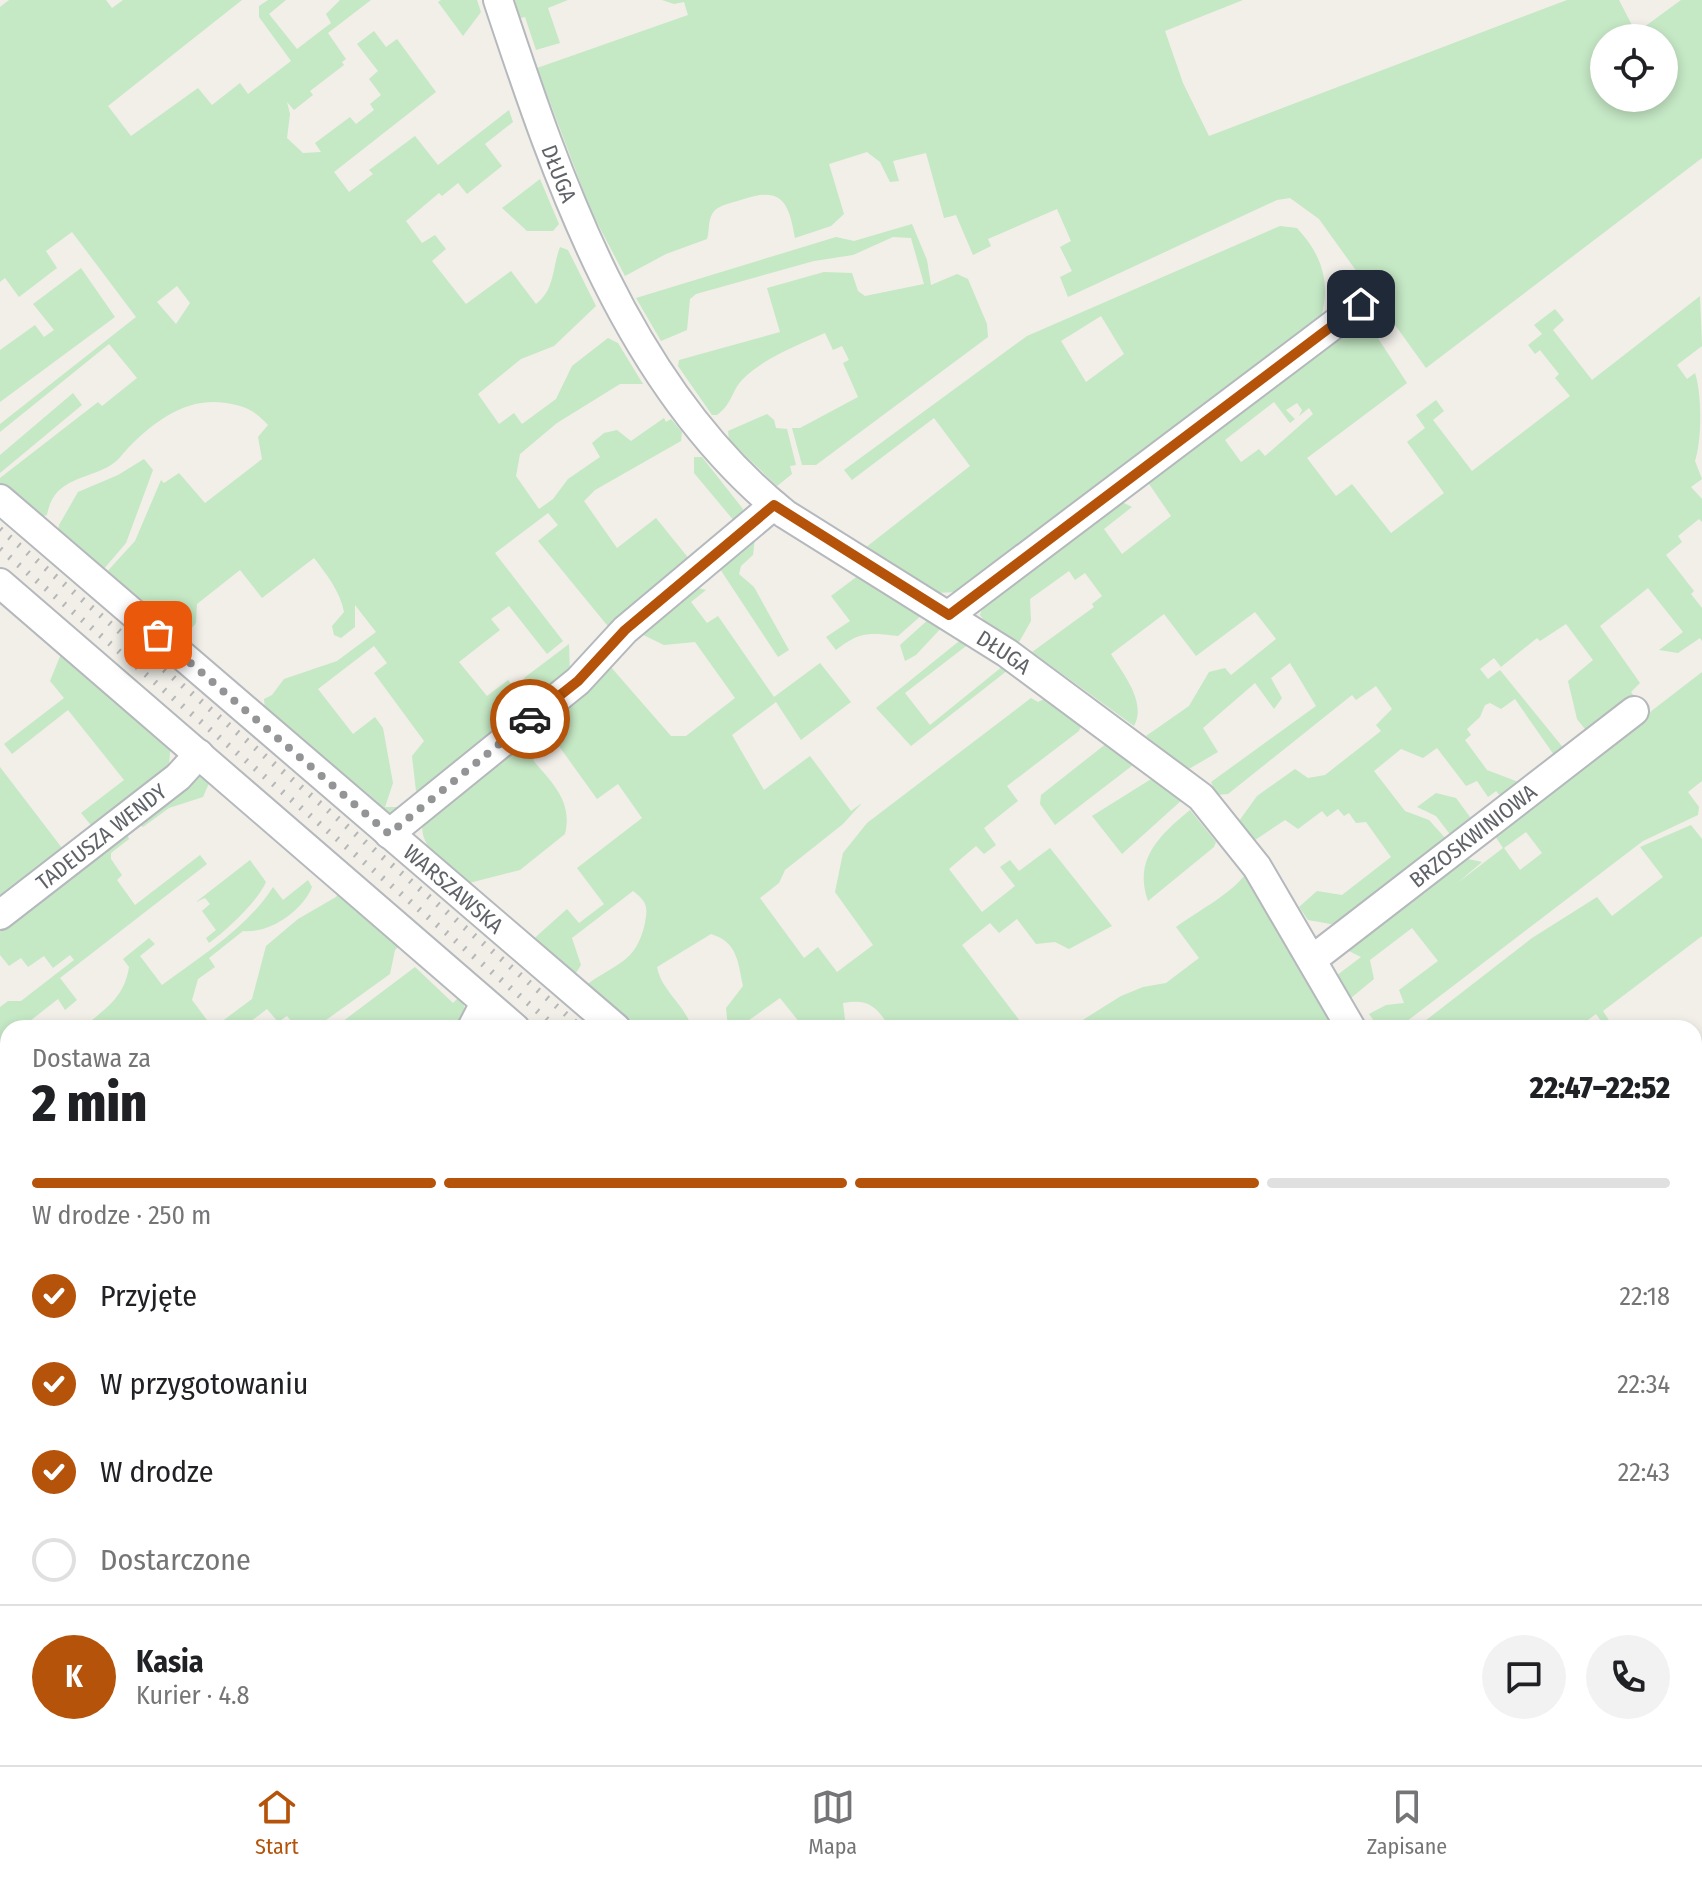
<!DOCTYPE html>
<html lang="pl">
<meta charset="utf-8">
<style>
body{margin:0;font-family:"Fira Sans Condensed",sans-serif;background:#f2f2f2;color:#202124;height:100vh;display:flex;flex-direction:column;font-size:30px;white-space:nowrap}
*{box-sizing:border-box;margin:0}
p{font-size:26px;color:#757577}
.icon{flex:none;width:44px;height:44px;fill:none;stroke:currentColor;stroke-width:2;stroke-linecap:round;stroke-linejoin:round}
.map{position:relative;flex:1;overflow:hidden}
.panel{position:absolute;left:0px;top:1020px;width:1702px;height:746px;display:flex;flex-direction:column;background:#fff;border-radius:24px 24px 0 0;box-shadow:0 4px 12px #0003}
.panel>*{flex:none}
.tools{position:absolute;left:1590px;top:24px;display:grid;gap:16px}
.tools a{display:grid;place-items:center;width:88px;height:88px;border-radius:50%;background:#fff;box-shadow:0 4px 12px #0003;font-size:40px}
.pin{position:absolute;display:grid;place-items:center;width:68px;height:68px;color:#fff;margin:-34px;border-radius:16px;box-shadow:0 4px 12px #0006}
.courier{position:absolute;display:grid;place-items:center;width:80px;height:80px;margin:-40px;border:6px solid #b45309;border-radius:50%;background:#fff;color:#222;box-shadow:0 2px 10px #0007}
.overview em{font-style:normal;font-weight:800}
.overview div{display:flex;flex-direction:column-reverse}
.overview{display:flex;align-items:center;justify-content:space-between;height:136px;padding:0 32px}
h1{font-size:52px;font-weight:800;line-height:60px}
.bar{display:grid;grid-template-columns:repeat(4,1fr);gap:12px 8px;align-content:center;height:96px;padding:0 32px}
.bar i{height:10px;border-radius:6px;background:#e0e0e0}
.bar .current{background:#b45309}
.bar p{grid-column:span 4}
.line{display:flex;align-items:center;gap:20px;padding:0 32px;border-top:2px solid #e0e0e0}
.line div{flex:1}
.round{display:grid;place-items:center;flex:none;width:84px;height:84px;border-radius:42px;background:#f2f2f2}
ol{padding:0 32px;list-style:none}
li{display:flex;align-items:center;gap:24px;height:88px}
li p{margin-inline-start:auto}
li .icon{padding:8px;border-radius:50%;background:#b45309;color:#fff;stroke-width:4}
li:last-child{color:#757577}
li i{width:44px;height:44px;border:4px solid #e0e0e0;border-radius:50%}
.dock{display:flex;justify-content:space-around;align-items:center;height:112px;border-top:2px solid #e0e0e0;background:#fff;font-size:22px;color:#757577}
.dock a{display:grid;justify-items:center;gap:4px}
.dock .current{color:#b45309}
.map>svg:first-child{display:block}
.green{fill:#c5e8c5;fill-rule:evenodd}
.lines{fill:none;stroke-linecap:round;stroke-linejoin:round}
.minor-casing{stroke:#b5b8bc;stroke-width:32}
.minor{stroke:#fff;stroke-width:28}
.rail{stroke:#b6b7b8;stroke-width:6;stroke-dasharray:2 10;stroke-linecap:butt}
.done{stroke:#929495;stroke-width:8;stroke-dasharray:0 14.4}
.route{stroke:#b45309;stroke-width:10}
.labels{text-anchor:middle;stroke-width:7;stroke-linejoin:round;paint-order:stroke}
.street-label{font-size:22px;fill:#5f6368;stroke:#fff}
</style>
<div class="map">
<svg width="1702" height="1765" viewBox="0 0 1702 1765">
<rect width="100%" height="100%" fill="#f1efe8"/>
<!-- green -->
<path class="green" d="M 9,0 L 106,0 L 112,8 L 123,0 L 242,0 L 108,106 L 131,136 L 198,88 L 212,105 L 240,83 L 248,94 L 291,61 L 259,17 L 259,6 L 268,0 L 286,0 L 269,14 L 297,49 L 331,23 L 326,14 L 340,0 L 371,0 L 328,33 L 346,59 L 342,62 L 344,65 L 310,91 L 313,95 L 294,110 L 287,102 L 290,114 L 287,138 L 303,153 L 321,152 L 315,143 L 350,117 L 356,124 L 374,110 L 370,104 L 381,95 L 369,79 L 378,71 L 357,44 L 374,31 L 386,47 L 397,39 L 436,92 L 334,172 L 349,192 L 373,174 L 369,170 L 415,136 L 438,165 L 509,110 L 513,122 L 485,144 L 502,166 L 467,194 L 458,183 L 442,196 L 439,193 L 406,221 L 422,243 L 435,235 L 446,249 L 432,261 L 466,304 L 511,271 L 536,304 C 555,290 552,268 560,247 L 568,250 L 596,306 L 554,346 L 521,359 L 478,394 L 499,424 L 514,413 L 522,424 L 556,399 L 572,366 L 608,338 L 618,343 L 643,384 L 620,384 L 557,423 L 520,454 L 516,476 L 539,509 L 553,499 L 568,479 L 600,457 L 592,443 L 604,433 L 617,430 L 631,441 L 664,418 L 666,422 L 671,419 L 682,432 L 681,441 L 595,490 L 584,501 L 617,548 L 656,518 L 690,560 L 735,522 L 694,473 L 694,457 L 702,457 L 743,509 L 740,521 L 611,630 L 538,541 L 558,525 L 548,513 L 495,553 L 563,641 L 547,654 L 509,606 L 491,619 L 500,630 L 459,662 L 487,696 L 508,680 L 529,706 L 426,790 L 416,791 L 412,756 L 424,741 L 374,673 L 387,663 L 374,646 L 318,689 L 353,734 L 375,717 L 383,728 L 393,783 L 385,807 L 398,807 L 400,811 L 384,816 L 265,709 L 264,699 L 272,695 L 284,679 L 337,661 L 376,632 L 355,605 L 355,627 L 341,638 L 334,635 L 332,626 L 344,612 C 340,591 327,575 314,558 L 262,598 L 240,570 L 197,604 L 196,623 L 190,630 L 186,626 L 168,626 L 103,576 L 135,541 L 161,480 L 164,483 L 179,473 L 205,503 L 262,459 L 258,437 L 268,425 C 255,411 246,406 226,403 C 187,397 156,420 129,447 C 123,453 119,460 111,465 C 85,481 54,477 47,515 L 41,517 L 0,488 L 0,478 L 98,402 L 102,406 L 137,378 L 109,344 L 0,432 L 0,424 L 136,317 L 72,232 L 46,251 L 57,268 L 19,297 L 5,278 L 0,282 L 0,7 ZM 177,286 L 190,303 L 176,324 L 157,302 Z
M 441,0 L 477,0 L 481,12 L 463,36 L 438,2 Z
M 515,0 L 568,0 L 548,8 L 560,43 L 536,50 L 525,17 L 520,18 Z
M 662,0 L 1243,0 L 1165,31 L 1183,83 L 1209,136 L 1567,0 L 1619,0 L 1636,33 L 1681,0 L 1702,0 L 1702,158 L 1426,368 L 1319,219 L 1290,198 L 1277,200 L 1068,297 L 1060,277 L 1072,271 L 1060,247 L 1071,241 L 1057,209 L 988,239 L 991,246 L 973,255 L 956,215 L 944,218 L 926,153 L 893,161 L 899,181 L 890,182 L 880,162 L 867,152 L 829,164 L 844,214 L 831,226 L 795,238 C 789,204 783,186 744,199 C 735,202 722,204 715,210 C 707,218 710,231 707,239 L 666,254 L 625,276 L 591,211 L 537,68 L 688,15 L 684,2 L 674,4 ZM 1604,38 L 1664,38 L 1664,98 L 1604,98 Z
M 540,179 L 559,224 L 553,231 L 527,231 L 502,208 Z
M 912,224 L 927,260 L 931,285 L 957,274 L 968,279 L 987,324 L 988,337 L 816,465 L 802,465 L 792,428 L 800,428 L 858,397 L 843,363 L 849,360 L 842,346 L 833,350 L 825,333 C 796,346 765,357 742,380 C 732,390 733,403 717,415 L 712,415 L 678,366 L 679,360 L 780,332 L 767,288 L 824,272 L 852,273 L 858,291 L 865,296 L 924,284 L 911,238 L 893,237 L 853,255 L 814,261 L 696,294 L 690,299 L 687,330 L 661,341 L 636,298 L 836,237 L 854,241 Z
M 1280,226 L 1297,228 C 1322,255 1331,283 1321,317 L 959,592 L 934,593 L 865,548 L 970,466 L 934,418 L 852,480 L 844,470 L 1027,336 ZM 1101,316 L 1124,354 L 1086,382 L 1061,341 Z
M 81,268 L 115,317 L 0,402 L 0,350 L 35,325 L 44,337 L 54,330 L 33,304 Z
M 1700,296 L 1702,346 L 1677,365 L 1687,379 L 1695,373 C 1702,394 1702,439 1695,461 L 1702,479 L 1691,487 L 1702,499 L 1702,522 L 1699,519 L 1678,536 L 1682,542 L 1666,555 L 1694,591 L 1691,594 L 1702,608 L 1702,641 L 1700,638 L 1678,653 L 1659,650 L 1683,632 L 1648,588 L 1600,626 L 1640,683 L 1631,692 L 1634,696 L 1588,733 L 1577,719 L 1568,681 L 1593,660 L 1566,624 L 1540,641 L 1537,638 L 1501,667 L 1494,658 L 1480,669 L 1488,679 L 1500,670 L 1565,750 L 1554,755 L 1515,699 L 1501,709 L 1490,703 L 1485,705 L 1480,717 L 1467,729 L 1471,735 L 1465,740 L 1487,770 L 1521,783 L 1502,798 L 1496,791 L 1488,797 L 1477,781 L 1466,786 L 1437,748 L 1423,758 L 1401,749 L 1374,771 L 1405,811 L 1429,820 L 1447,840 L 1336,925 L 1308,920 L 1299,907 L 1317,891 L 1342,895 L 1391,857 L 1366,822 L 1356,823 L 1349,813 L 1344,816 L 1338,809 L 1327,817 L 1322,811 L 1298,829 L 1285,820 L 1255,840 L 1239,821 L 1257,796 L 1295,769 L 1308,778 L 1325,775 L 1381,731 L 1376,725 L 1392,709 L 1376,686 L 1356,700 L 1352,695 L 1228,794 L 1217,795 L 1211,782 L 1316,706 L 1290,663 L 1271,678 L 1282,698 L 1274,709 L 1255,683 L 1203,728 L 1218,752 L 1187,770 L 1146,736 L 1189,706 L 1209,672 L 1225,668 L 1231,675 L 1276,639 L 1255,612 L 1196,656 L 1164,614 L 1111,654 C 1123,674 1147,702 1134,726 L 1032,652 L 1094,607 L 1092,604 L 1102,596 L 1085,573 L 1075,580 L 1069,571 L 1030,599 L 1031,621 L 1018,644 L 985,622 L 980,615 L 983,606 L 1116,499 L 1132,507 L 1104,529 L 1122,554 L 1171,516 L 1147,481 L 1357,326 L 1362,324 L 1372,329 L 1407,383 L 1307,458 L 1336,496 L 1352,484 L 1391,533 L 1444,493 L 1407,442 L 1425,428 L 1416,415 L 1436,400 L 1444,411 L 1433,420 L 1472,471 L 1570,396 L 1555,378 L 1559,374 L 1540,350 L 1535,354 L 1528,345 L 1542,334 L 1534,325 L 1555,309 L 1564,320 L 1553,330 L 1592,380 ZM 1274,402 L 1290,423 L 1295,419 L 1286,410 L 1297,403 L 1302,410 L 1299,416 L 1309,408 L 1313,414 L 1265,456 L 1259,449 L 1241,462 L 1225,440 Z
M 73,393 L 82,405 L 0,473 L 0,455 Z
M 767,414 L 774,420 L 776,428 L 787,429 L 796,465 L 790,466 L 792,474 L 777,486 L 729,440 L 728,431 Z
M 144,459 L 153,470 L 126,543 L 103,570 L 57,537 L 59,525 L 78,492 L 118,475 Z
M 755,538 L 753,555 L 741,566 L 739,574 L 754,587 L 789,650 L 778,657 L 720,569 Z
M 859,575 L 923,614 L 898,636 C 867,633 861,631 836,650 L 826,637 L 850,621 L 831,596 Z
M 694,587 L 706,590 L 691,602 L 707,623 L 718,616 L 774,697 L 820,663 L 851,702 L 801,740 L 776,702 L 732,735 L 764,790 L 810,756 L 851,811 L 862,803 L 843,824 L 785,870 L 779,883 L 760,898 L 804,958 L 818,947 L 837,972 L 873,945 L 835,892 L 843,853 L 867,823 L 1031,698 L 1038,702 L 1048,697 L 1082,723 L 1079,731 L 1007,786 L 1018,801 L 984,828 L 996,845 L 984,854 L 976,846 L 949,869 L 982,912 L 1015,886 L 1000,867 L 1010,860 L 1019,871 L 1050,848 L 1112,926 L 1069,949 L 1055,942 L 1036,944 L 1017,919 L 999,933 L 990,923 L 962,945 L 1020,1021 L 1012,1028 L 890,1028 C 877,1007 869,998 843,1003 L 846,1028 L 804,1028 L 780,998 L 738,1028 L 728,1028 L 726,1008 L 743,986 C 738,963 738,942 711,934 L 657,967 C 661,990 685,1005 692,1028 L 628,1028 L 585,986 C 615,963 636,964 645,923 C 648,906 647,902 633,891 L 572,938 L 581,965 L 574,976 L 529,943 L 567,909 L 579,923 L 604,904 L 577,868 L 642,818 L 618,784 L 597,799 L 556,742 L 533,760 C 552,783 573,801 565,834 L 520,870 L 469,883 C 449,866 414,847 424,818 L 610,666 L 671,736 L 686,736 L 735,698 L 695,642 L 664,645 L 635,631 Z
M 930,618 L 943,626 L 916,655 L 905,661 L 900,645 Z
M 963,638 L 970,643 L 905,693 L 930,725 L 1003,666 L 1008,670 L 911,746 L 876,708 Z
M 569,644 L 570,673 L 539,698 L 524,678 Z
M 63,649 L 71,656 L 71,664 L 85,677 L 94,674 L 171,742 L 169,765 L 159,775 L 94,829 L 81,813 L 124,780 L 68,710 L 12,754 L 4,744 L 64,698 L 50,681 Z
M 1702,672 L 1702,781 L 1688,792 L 1699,807 L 1698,815 L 1643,841 L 1398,1028 L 1379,1028 L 1369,1014 L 1386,1005 L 1404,1003 L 1399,990 L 1438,961 L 1412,928 L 1370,960 L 1374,979 L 1351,998 L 1336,976 L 1361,957 L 1343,948 L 1459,857 L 1482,862 L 1456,884 L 1503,848 L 1493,833 ZM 1526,832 L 1542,853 L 1520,870 L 1504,848 Z
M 1107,743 L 1133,765 L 1055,825 L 1040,804 L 1041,795 Z
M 0,767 L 62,848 L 70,841 L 73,845 L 16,890 L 13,887 L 0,897 Z
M 201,772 L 210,781 L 203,797 L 169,808 L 143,827 L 137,823 Z
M 1156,776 L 1183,799 L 1122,854 L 1092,816 Z
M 1436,793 L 1456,798 L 1473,821 L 1452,837 L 1436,816 L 1417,807 Z
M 1190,810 L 1216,842 L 1214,847 L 1148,901 C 1133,859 1160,835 1190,810 Z
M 1691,825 L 1702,839 L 1702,936 L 1603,1011 L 1614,1028 L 1606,1028 L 1596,1014 L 1577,1028 L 1416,1028 L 1532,938 L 1597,897 L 1612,916 L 1663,877 L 1640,847 Z
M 126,830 L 129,839 L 111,853 L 111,859 L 122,875 L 117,880 L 135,905 L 200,855 L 207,864 L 60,978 L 77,1000 L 65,1010 L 58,999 L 21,1028 L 8,1028 L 8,1287 L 0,1294 L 0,1007 L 8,1001 L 21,1001 L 74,960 L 70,955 L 53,968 L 44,956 L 28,967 L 21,958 L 9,966 L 0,955 L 0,929 Z
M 250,860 L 266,882 C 257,902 228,929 209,943 L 206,938 L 216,930 L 202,911 L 210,904 L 205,898 L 196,902 Z
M 1244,876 L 1272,914 L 1337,1028 L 1070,1028 L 1121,996 L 1143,987 L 1166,983 L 1199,958 L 1176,927 C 1198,911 1229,895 1244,876 Z
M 308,880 L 312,887 C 302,912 268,934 243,931 L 209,958 L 215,967 L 198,979 L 192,1000 L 213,1028 L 252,999 L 266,946 L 298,919 L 336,897 L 342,888 L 404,942 L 395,950 L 390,974 L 315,1028 L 297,1028 L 287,1016 L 278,1022 L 267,1009 L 242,1028 L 83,1028 C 105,1008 124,999 129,967 L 123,959 L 149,938 L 155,944 L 140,956 L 162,985 C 201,956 247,928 273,887 L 283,900 Z
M 415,967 L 453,1003 L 460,996 L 468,1016 L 464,1028 L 334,1028 Z
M 1694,1138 L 1702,1165 L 1702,1319 L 1694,1322 Z
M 1701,1375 L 1702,1377 L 1702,1461 L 1694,1458 L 1694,1377 Z
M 485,1758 L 621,1758 L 628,1765 L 483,1765 Z
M 640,1758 L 744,1758 L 735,1765 L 646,1765 Z
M 1104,1758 L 1232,1758 L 1234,1765 L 1152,1765 L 1151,1762 L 1106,1765 Z"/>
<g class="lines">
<defs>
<g id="minor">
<path id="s1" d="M 498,0 C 559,184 628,388 785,514 L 1007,653 L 1201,797 L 1257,867 L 1351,1028"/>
<path id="s2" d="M 0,499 L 616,1028"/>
<path d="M 0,583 L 515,1028"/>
<path d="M 949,615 L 1361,304"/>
<path d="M 389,834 L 578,681 L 625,630 L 774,505"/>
<path id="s3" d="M 0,915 L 178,777 L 199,754"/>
<path id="s4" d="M 1313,959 L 1634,711"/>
<path d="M 472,1028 L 485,1003"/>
<path d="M 0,1586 L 8,1593"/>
<path d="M 208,1758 L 217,1765"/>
<path d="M 1352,1758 L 1360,1765"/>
<path d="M 62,1765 L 67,1758"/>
<path d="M 753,1765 L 762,1758"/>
</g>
</defs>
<!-- minor casing -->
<use href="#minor" class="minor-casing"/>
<!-- minor -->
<use href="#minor" class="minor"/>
<!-- rail -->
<path class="rail" d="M 0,529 L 582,1028
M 0,549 L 557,1028
M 1407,1758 L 1415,1765
M 1430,1758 L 1438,1765"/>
</g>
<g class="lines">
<!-- done -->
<path class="done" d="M 158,635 L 389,834 L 530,719"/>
<!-- route -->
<path class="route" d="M 530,719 L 578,681 L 625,630 L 774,505 L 949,615 L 1361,304"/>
</g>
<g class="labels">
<!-- street labels -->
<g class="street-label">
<text dy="8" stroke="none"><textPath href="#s1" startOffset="184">DŁUGA</textPath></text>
<text dy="8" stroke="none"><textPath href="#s1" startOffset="856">DŁUGA</textPath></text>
<text dy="8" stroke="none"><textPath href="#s4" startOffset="202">BRZOSKWINIOWA</textPath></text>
<text dy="8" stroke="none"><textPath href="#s3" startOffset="128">TADEUSZA WENDY</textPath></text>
<text dy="8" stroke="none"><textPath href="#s2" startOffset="598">WARSZAWSKA</textPath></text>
</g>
</g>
</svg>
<div class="tools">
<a><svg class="icon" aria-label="locate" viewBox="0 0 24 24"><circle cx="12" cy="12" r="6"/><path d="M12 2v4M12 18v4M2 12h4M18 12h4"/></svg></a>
</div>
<div class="pin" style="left:158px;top:635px;background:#ea580c"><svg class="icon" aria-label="bag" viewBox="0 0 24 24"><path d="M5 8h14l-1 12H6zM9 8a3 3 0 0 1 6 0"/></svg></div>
<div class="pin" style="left:1361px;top:304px;background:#1f2937"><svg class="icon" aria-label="home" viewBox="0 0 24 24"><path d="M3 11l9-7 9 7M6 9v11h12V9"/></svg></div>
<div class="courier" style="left:530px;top:719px"><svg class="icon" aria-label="car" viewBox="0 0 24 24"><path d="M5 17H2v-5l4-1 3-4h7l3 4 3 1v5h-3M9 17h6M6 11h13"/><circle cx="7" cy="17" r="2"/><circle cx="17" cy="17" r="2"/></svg></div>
<section class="panel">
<div class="overview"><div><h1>2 min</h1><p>Dostawa za</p></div><em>22:47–22:52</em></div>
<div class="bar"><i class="current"></i><i class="current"></i><i class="current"></i><i></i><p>W drodze · 250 m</p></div>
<ol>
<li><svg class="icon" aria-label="check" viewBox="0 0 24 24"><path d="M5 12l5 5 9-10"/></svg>Przyjęte<p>22:18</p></li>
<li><svg class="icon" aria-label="check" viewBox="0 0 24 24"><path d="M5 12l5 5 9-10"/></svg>W przygotowaniu<p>22:34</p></li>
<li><svg class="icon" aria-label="check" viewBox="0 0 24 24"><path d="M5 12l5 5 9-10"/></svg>W drodze<p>22:43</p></li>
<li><i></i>Dostarczone</li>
</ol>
<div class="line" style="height:144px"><b class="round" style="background:#b45309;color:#fff">K</b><div><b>Kasia</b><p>Kurier · 4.8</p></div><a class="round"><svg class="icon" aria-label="chat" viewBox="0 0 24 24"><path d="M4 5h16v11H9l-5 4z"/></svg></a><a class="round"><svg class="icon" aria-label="phone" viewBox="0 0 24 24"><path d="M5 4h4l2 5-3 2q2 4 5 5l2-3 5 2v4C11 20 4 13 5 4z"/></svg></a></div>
</section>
</div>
<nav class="dock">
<a class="current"><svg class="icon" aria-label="home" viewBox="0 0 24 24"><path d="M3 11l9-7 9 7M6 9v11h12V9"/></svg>Start</a>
<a><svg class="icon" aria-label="map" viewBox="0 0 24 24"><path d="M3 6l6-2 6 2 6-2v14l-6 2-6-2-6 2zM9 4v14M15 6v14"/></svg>Mapa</a>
<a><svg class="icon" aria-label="saved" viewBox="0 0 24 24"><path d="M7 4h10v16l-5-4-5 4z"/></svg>Zapisane</a>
</nav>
